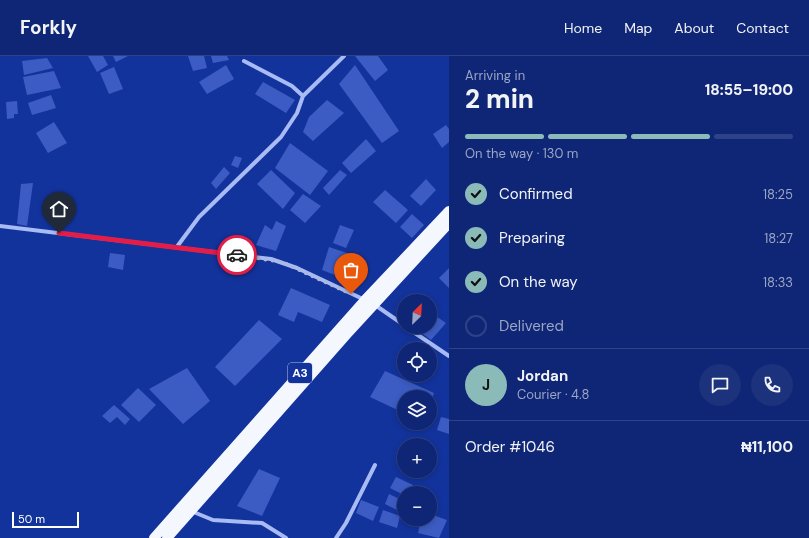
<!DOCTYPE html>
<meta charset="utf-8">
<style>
body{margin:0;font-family:"DM Sans",sans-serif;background:#1c327d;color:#f1f3f6;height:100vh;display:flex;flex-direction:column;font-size:15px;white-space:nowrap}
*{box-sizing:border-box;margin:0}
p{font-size:13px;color:#9ba5c5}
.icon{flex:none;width:22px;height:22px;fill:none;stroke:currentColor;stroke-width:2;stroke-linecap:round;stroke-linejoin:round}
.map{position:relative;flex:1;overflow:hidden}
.panel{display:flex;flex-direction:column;background:#0e2675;width:360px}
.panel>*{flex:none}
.needle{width:26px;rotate:24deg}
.controls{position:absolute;left:397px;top:238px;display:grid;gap:8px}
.controls a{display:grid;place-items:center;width:40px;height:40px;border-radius:50%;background:#0e2675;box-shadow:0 2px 6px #0003,0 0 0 1px #2e4387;font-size:20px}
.scale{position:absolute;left:12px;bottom:10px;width:67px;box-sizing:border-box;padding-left:4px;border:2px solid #fff;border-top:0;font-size:11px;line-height:14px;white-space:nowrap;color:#fff;-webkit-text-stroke:3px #13339c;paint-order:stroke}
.pin{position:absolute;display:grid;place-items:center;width:34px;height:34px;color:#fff;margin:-41px -17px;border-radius:50% 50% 50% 0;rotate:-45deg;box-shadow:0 0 4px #0007}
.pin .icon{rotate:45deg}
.courier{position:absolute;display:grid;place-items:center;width:40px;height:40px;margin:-20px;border:3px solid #e11d48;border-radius:50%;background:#fff;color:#222;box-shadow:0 1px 5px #0007}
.summary em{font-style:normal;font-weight:800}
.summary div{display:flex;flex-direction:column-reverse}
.summary{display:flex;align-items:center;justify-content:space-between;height:68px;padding:0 16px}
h1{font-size:26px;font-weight:800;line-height:30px}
.bar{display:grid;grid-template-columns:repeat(4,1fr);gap:6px 4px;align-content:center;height:48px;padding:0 16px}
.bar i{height:5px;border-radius:3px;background:#2e4387}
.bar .on{background:#8bbbb9}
.bar p{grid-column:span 4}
.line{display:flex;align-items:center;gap:10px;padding:0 16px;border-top:1px solid #2e4387}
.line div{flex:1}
.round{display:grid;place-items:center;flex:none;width:42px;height:42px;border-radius:21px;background:#1c327d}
ol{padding:0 16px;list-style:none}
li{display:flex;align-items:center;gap:12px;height:44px}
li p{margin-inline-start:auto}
li .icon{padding:4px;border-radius:50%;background:#8bbbb9;color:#111;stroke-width:4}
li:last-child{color:#9ba5c5}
li i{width:22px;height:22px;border:2px solid #2e4387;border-radius:50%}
header{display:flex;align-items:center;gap:24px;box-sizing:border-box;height:56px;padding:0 20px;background:#0e2675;border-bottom:1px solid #2e4387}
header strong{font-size:19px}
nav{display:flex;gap:22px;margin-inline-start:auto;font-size:14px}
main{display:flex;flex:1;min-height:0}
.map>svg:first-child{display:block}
.building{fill:#3c5cc3}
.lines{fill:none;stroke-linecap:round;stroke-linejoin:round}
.minor{stroke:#a8bbf4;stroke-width:4}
.primary{stroke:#f5f7ff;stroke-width:10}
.done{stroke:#acb8dc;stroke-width:4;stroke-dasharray:0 7.2}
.route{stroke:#e11d48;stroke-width:5}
.labels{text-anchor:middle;stroke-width:3.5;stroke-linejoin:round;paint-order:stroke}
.shield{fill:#13339c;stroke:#b8c2e1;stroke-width:1}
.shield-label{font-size:12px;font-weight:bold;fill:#fff}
</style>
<header>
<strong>Forkly</strong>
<nav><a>Home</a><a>Map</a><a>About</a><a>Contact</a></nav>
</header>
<main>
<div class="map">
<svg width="449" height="482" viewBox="0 0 449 482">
<rect width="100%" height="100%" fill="#13339c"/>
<!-- building -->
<path class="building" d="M 88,0 L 103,0 L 108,9 L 97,16 Z
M 113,0 L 128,0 L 116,6 Z
M 188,0 L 204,0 L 207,12 L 193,15 Z
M 211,0 L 227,0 L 229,4 L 213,7 Z
M 355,0 L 378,0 L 388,14 L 375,25 Z
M 47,2 L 53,12 L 24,19 L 22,5 Z
M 226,9 L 234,23 L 207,38 L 199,26 Z
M 355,9 L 399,75 L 382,87 L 339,28 Z
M 114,11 L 123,33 L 109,38 L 100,17 Z
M 54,15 L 61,32 L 27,39 L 23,21 Z
M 263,26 L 295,44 L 286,57 L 255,38 Z
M 51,39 L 56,52 L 32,59 L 28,47 Z
M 327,44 L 344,57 L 313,85 L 303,76 L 309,61 Z
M 17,45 L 18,58 L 14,58 L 14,62 L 7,63 L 6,46 Z
M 54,66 L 67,87 L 48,97 L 36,77 Z
M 446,69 L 449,73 L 449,86 L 442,92 L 433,78 Z
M 366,83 L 376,95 L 351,117 L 342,107 Z
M 290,87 L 328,115 L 310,139 L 275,112 Z
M 235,100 L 242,102 L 238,112 L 231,109 Z
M 224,111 L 230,117 L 216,133 L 211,127 Z
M 271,114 L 295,137 L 283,153 L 257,128 Z
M 340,114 L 347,119 L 329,139 L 323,132 Z
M 426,123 L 436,134 L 421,150 L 410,140 Z
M 33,127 L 27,170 L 17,168 L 21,128 Z
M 385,134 L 408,154 L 396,167 L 373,146 Z
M 303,138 L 321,150 L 305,167 L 290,154 Z
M 412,158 L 424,169 L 412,182 L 400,171 Z
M 276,165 L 286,170 L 276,195 L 256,189 L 265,169 L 272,174 Z
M 340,169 L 354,174 L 346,192 L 333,187 Z
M 329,191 L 350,198 L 343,222 L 322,214 Z
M 110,197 L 125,199 L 123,214 L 108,211 Z
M 449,212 L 449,232 L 439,222 Z
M 291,232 L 330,249 L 322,266 L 298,256 L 294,266 L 278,259 Z
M 430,256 L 446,267 L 431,284 L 413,271 L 430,271 Z
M 259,264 L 282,283 L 235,330 L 215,311 Z
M 187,312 L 210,345 L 183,368 L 149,333 Z
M 385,315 L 434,337 L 430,348 L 430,341 L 404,341 L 404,357 L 370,341 Z
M 138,332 L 156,349 L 139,366 L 121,349 Z
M 114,349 L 130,363 L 125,369 L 117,361 L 110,367 L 102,360 Z
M 441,361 L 449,363 L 449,378 L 437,374 Z
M 259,413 L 280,422 L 262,460 L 237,450 Z
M 396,421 L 413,429 L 409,437 L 404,437 L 404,439 L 390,432 Z
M 389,438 L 404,445 L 403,457 L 385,448 Z
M 361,444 L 379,451 L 373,465 L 356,457 Z
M 383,454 L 400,460 L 397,472 L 379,466 Z
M 430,458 L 447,464 L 439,482 L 418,477 L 421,463 L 430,463 Z"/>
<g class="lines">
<!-- minor -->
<path class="minor" d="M 244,5 L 292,30 L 303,40
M 0,170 L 271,203 L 297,212 L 365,244
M 176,192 L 199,161 L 281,81 L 297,57 L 303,40 L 344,0
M 375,249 L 404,269
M 406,271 L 449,300
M 191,455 L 213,464 L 262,467 L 286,482
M 336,482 L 346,467 L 375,409"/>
<!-- primary -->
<path class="primary" d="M 154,482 L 365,244 L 449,155
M 167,482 L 347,278 L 449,167"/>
</g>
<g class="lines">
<!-- done -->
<path class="done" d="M 237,199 L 282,206 L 351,238"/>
<!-- route -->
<path class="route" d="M 59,177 L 237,199"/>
</g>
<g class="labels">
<!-- shield labels -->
<rect class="shield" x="288" y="307" width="24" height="20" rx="3"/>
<g class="shield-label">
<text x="300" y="321">A3</text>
</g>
</g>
</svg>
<div class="controls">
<a><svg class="needle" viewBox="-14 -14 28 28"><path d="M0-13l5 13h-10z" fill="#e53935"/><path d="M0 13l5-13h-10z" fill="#9ba5c5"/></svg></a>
<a><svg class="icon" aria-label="locate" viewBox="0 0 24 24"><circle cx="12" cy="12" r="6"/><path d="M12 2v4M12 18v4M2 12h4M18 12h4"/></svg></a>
<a><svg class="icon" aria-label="layers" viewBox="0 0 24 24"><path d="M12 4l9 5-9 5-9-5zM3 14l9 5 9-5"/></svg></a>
<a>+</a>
<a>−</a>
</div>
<div class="scale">50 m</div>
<div class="pin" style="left:351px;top:238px;background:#ea580c"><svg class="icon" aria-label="bag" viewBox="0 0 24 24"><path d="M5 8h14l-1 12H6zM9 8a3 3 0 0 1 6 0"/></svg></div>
<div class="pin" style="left:59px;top:177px;background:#1f2937"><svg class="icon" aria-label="home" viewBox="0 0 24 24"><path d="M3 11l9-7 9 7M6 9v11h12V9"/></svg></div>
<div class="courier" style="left:237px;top:199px"><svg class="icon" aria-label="car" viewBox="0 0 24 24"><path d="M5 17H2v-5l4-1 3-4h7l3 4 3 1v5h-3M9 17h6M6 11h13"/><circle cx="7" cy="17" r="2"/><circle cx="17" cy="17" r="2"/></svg></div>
</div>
<section class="panel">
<div class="summary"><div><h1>2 min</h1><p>Arriving in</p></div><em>18:55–19:00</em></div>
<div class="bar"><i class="on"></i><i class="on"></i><i class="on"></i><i></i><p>On the way · 130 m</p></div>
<ol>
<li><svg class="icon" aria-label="check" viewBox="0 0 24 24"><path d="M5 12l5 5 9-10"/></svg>Confirmed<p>18:25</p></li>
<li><svg class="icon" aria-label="check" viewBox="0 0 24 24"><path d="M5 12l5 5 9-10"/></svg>Preparing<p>18:27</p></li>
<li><svg class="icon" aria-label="check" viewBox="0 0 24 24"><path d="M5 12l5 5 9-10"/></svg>On the way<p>18:33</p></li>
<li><i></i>Delivered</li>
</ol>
<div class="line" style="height:72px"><b class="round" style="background:#8bbbb9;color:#111">J</b><div><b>Jordan</b><p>Courier · 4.8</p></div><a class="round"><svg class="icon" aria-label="chat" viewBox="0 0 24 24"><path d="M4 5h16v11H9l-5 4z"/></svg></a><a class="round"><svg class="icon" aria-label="phone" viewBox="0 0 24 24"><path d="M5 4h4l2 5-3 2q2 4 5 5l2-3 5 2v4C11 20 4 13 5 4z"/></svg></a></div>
<div class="line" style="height:52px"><div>Order #1046</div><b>₦11,100</b></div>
</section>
</main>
